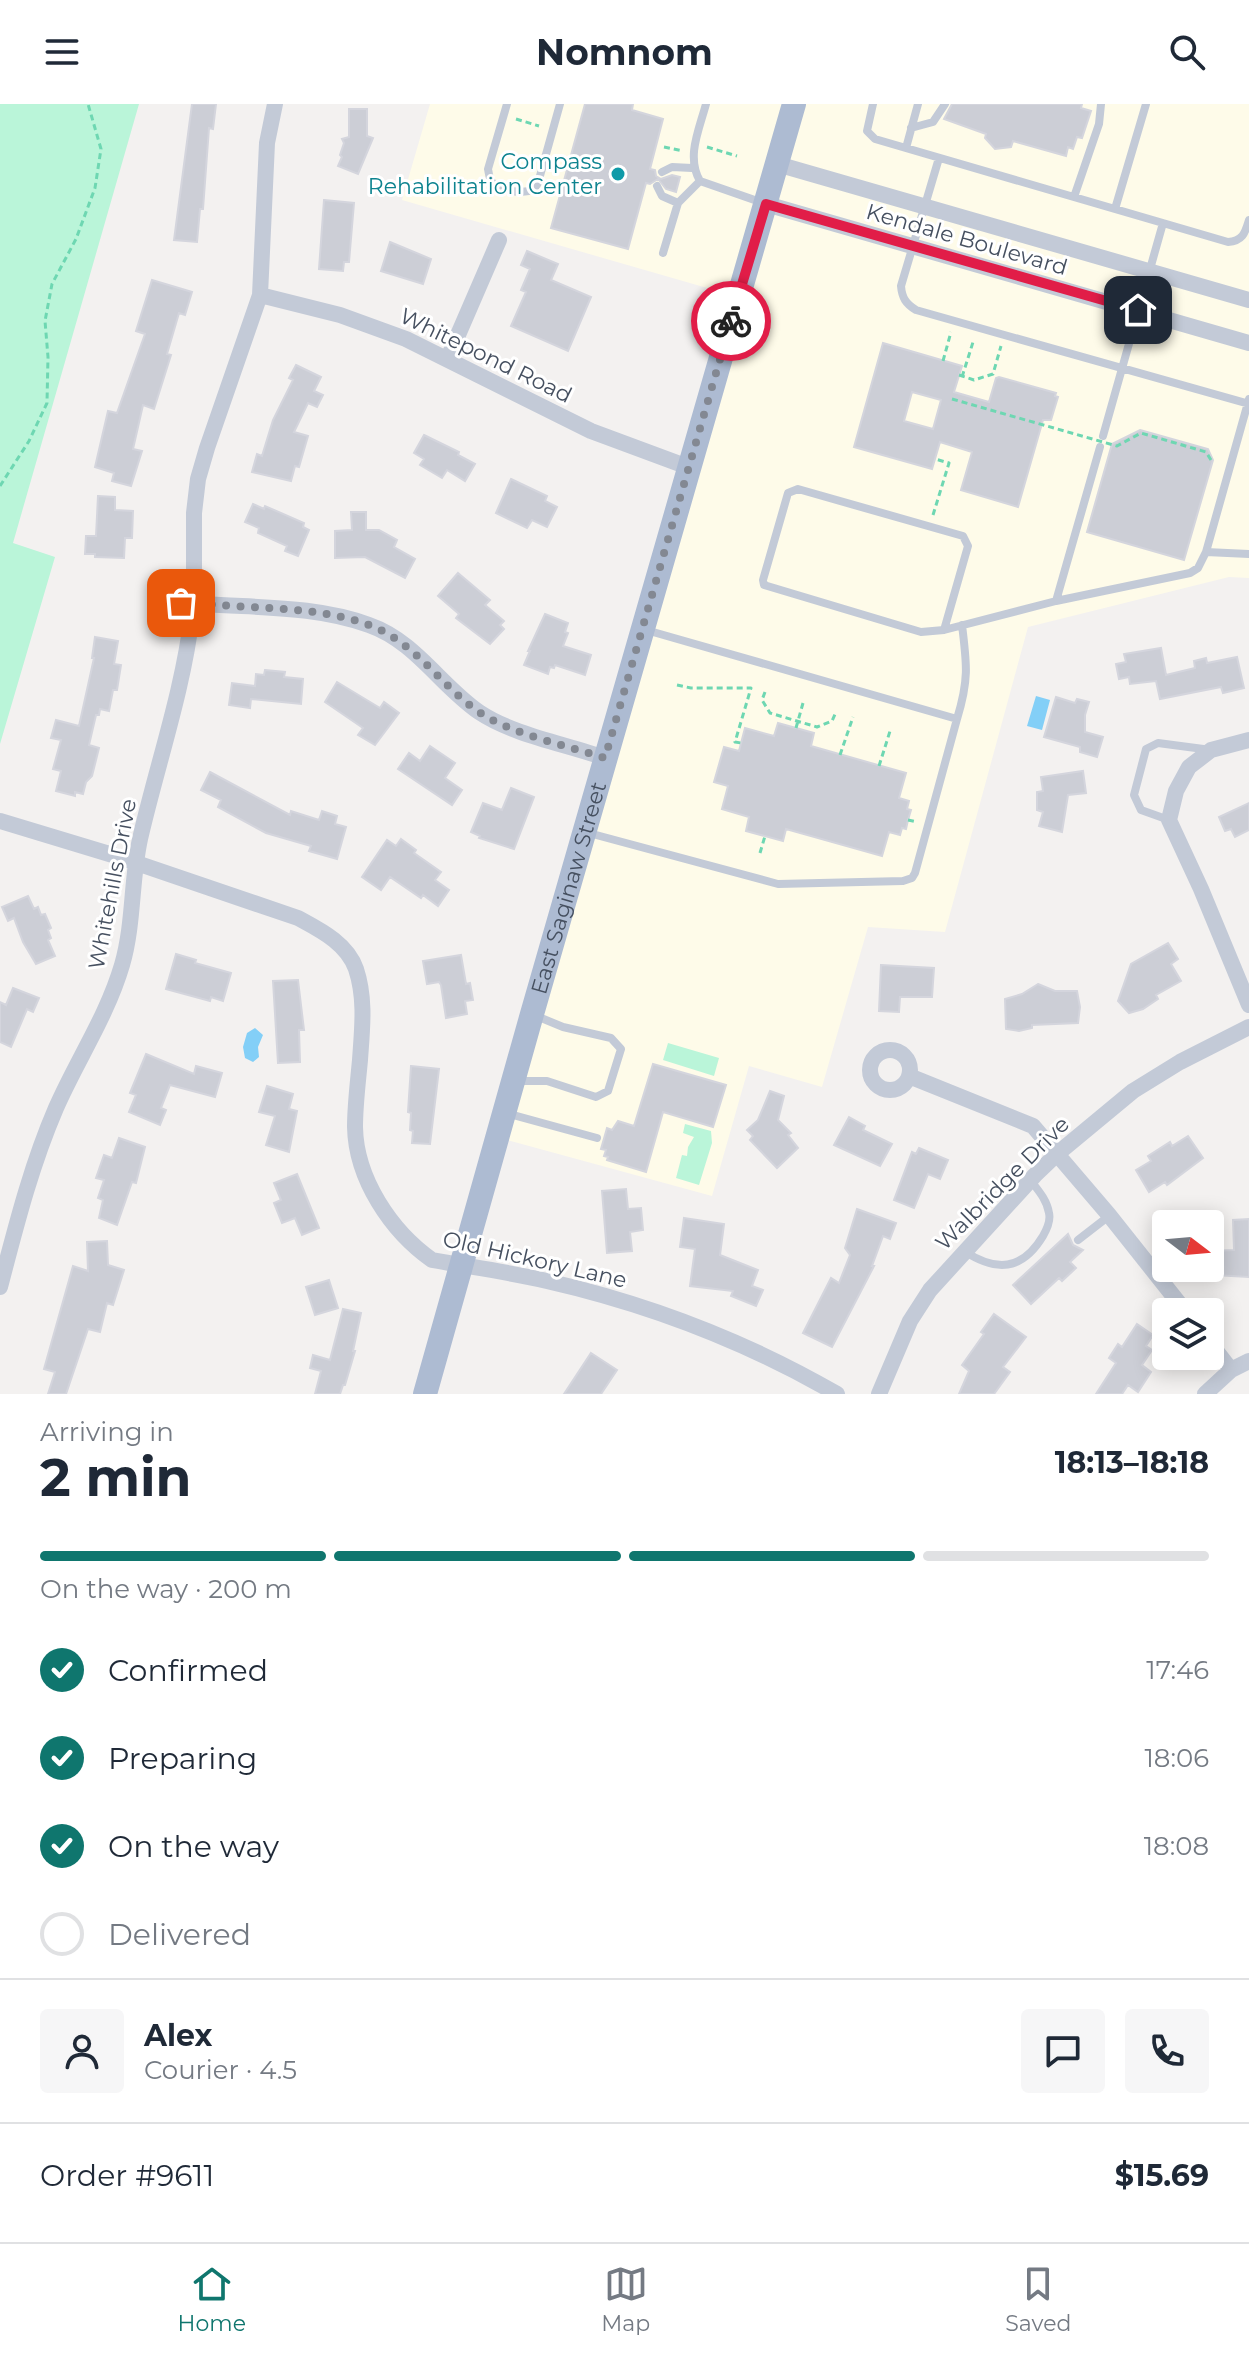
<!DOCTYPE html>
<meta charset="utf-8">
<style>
body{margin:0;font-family:Montserrat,sans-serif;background:#f6f6f7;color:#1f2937;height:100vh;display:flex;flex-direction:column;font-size:30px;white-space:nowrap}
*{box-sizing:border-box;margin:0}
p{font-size:26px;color:#747a83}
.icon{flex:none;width:44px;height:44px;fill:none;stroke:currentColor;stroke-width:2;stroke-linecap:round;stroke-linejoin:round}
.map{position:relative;height:1290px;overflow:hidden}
.side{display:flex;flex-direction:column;background:#fff;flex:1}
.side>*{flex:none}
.needle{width:52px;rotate:106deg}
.controls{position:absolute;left:1152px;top:1106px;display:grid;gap:16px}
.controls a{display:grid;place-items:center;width:72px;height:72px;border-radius:8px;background:#fff;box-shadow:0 4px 20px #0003;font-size:40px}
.pin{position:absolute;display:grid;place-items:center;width:68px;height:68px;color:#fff;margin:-34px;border-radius:16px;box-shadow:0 4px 12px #0006}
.courier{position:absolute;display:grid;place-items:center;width:80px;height:80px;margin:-40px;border:6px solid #e11d48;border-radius:50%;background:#fff;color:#222;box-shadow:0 2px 10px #0007}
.head em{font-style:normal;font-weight:700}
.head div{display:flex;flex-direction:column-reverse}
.head{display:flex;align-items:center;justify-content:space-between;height:136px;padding:0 40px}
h1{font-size:52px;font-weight:700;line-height:60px}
.bar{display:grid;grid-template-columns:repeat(4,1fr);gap:12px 8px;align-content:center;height:96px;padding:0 40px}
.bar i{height:10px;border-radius:6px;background:#e0e1e3}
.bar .selected{background:#0f766e}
.bar p{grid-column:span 4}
.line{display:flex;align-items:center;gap:20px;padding:0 40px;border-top:2px solid #e0e1e3}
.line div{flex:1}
.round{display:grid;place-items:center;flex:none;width:84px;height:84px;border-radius:8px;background:#f6f6f7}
ol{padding:0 40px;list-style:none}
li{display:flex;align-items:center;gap:24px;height:88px}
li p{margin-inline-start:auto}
li .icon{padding:8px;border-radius:50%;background:#0f766e;color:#fff;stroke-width:4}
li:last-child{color:#747a83}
li i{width:44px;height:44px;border:4px solid #e0e1e3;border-radius:50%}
header{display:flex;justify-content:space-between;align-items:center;height:104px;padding:0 40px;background:#fff;font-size:36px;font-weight:700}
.menu{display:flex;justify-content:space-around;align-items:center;height:112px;border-top:2px solid #e0e1e3;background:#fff;font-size:22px;color:#747a83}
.menu a{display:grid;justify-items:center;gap:4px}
.menu .selected{color:#0f766e}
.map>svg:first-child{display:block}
.commercial{fill:#fefbe9}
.green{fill:#baf5d9}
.water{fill:#83cff7}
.building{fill:#ccced6;stroke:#d4d5dd;stroke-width:2;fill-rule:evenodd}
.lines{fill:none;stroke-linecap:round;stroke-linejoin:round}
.path{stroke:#6ed7b2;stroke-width:3;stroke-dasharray:6 4;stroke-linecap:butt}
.lane{stroke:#c3cad7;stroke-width:8}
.street{stroke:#c3cad7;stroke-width:16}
.primary{stroke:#adbbd2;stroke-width:24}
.path-bridge{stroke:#6ed7b2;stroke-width:3;stroke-dasharray:6 4;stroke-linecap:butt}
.done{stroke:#838892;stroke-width:8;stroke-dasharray:0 14.4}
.route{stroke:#e11d48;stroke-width:10}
.culture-dot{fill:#0f9aa8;stroke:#fff;stroke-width:3}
.labels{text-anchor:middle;stroke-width:6;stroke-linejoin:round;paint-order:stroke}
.culture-label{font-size:22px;fill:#0d838f;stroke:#fff;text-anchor:end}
.street-label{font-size:22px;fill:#465060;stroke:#fff}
</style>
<header><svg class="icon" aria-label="menu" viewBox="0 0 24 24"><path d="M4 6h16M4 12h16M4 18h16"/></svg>Nomnom<svg class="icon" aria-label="search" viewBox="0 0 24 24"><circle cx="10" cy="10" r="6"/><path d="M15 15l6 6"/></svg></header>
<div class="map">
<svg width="1249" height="1290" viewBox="0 0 1249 1290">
<rect width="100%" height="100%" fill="#f3f1f0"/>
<!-- commercial -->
<path class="commercial" d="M 430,0 L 1249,0 L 1249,474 L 1229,473 L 1028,523 L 945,828 L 868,823 L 822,983 L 749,962 L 712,1092 L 489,1031 L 728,190 L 402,96 Z"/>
<!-- green -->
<path class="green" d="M 0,0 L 139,0 L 13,439 L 55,453 L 0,640 Z
M 668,939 L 719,954 L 714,972 L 663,956 Z
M 685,1020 L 711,1027 L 712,1039 L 699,1081 L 676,1074 L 682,1051 L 687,1052 L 688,1043 L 694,1033 L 683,1029 Z"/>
<!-- water -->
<path class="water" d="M 1036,592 L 1050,596 L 1042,626 L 1027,622 Z
M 255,924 L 263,931 L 258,943 L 259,953 L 253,958 L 245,954 L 243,943 L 247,929 Z"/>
<!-- building -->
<path class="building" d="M 192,0 L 216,0 L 213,25 L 209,24 L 203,105 L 200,105 L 197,138 L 174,136 Z
M 585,0 L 633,0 L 632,6 L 663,15 L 650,65 L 655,66 L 656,72 L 661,75 L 672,71 L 680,73 L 676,88 L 666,85 L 658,75 L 650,80 L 646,79 L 628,145 L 551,124 Z
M 952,0 L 1082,0 L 1081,4 L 1091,7 L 1082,34 L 1077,33 L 1073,45 L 1068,43 L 1066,52 L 1013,37 L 1011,43 L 995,45 L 985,34 L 986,30 L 944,15 Z
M 349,5 L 367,5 L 367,32 L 373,34 L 358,70 L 338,62 L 342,53 L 340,51 L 344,39 L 342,35 L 349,33 Z
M 324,96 L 354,99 L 349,158 L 344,158 L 343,167 L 319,165 Z
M 390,138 L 431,155 L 423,180 L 381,167 Z
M 527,147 L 558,160 L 551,176 L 591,193 L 568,247 L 511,222 L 526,188 L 521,186 L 530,165 L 521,161 Z
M 152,176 L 192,188 L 185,211 L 179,209 L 167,250 L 171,251 L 154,305 L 143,301 L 133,345 L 142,347 L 131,382 L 112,377 L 114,369 L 95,363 L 108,307 L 117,309 L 145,230 L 136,227 Z
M 883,239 L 962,262 L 954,288 L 989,298 L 996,274 L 999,273 L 1056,289 L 1055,292 L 1058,293 L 1051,316 L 1043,316 L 1018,403 L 961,386 L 972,348 L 940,338 L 932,365 L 854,343 ZM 912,288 L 941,296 L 933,325 L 904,317 Z
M 296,261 L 321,273 L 314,287 L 323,291 L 317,303 L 308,299 L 294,328 L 308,332 L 299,363 L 295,362 L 291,377 L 252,368 L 257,350 L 262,352 L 273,316 L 293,276 L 289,274 Z
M 1140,326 L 1208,345 L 1213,356 L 1184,456 L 1087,428 L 1112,340 Z
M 424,331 L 459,348 L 458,351 L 475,360 L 465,377 L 447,366 L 442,374 L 420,361 L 424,355 L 414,349 Z
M 511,375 L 547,392 L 545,397 L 557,403 L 547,423 L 532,416 L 527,424 L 496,409 Z
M 98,392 L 115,393 L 115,406 L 133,407 L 132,434 L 125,434 L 124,454 L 95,453 L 95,450 L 85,450 L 86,432 L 96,432 Z
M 253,400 L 264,405 L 265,402 L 304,419 L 303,423 L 309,426 L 298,452 L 285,447 L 287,442 L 258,429 L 259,424 L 245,418 Z
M 351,408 L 366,408 L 366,426 L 379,426 L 397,436 L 394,443 L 415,455 L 405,474 L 365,453 L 335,454 L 335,427 L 352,426 Z
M 458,469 L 490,496 L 485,501 L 504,517 L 500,521 L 504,525 L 490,540 L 456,514 L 459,510 L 438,492 Z
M 545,510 L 568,519 L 565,528 L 568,529 L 563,542 L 591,551 L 585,571 L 555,561 L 554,564 L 550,563 L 548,570 L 524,561 L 530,547 L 528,547 Z
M 95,533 L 118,537 L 114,560 L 121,561 L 117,586 L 113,586 L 109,607 L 100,605 L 99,611 L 96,611 L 89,641 L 99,644 L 92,672 L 86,678 L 83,690 L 75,688 L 75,692 L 56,687 L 61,667 L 53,665 L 61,636 L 51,634 L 56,616 L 79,622 L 94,554 L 92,554 Z
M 1161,544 L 1166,571 L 1195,564 L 1194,557 L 1206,554 L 1207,559 L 1237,553 L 1244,584 L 1223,589 L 1221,583 L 1160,595 L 1156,577 L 1130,580 L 1129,573 L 1119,575 L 1116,560 L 1126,558 L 1124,550 Z
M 265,566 L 285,568 L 284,573 L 303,575 L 301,600 L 251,595 L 250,604 L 229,601 L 232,579 L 255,582 L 256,570 L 264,571 Z
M 337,578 L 380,604 L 384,598 L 399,609 L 375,641 L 358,631 L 363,624 L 325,598 Z
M 1056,593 L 1075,599 L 1077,595 L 1089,598 L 1085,611 L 1085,628 L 1103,633 L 1097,653 L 1080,648 L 1080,643 L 1044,633 Z
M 778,619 L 814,629 L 811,642 L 906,669 L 899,694 L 909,697 L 907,705 L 911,706 L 908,716 L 906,725 L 902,724 L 900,731 L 889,728 L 882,752 L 786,725 L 783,737 L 746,727 L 749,713 L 722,705 L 728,682 L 714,678 L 724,643 L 739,647 L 745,624 L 774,632 Z
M 430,642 L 455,659 L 445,674 L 462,686 L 452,701 L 398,665 L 409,649 L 420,657 Z
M 1083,667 L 1086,689 L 1068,691 L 1062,728 L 1039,722 L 1043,708 L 1037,706 L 1037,688 L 1043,687 L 1041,673 Z
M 210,668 L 290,711 L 291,707 L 319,716 L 322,707 L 337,712 L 335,720 L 346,723 L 337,755 L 309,747 L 311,742 L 266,729 L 218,703 L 221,696 L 201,686 Z
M 511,684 L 534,693 L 514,745 L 479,734 L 480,732 L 471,728 L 483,699 L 502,706 Z
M 1249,699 L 1249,726 L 1235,733 L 1231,725 L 1225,727 L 1219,713 Z
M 401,735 L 416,746 L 414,749 L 441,768 L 435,776 L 449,786 L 438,802 L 423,791 L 421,794 L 390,773 L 381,786 L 362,773 L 387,736 L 396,742 Z
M 28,792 L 34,805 L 38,803 L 41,811 L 45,810 L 51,824 L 48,826 L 51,834 L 48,836 L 55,852 L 36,860 L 23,838 L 14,814 L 8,817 L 2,803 Z
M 1168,839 L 1178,855 L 1171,860 L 1181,877 L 1156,891 L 1158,895 L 1143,905 L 1129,909 L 1118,897 L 1131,860 Z
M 176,850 L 196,856 L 195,859 L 231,869 L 223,897 L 211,893 L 210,897 L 166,885 Z
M 461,851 L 466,880 L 470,879 L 473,896 L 465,897 L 467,910 L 446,914 L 441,881 L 439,878 L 427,880 L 423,857 Z
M 881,861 L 934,864 L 932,893 L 900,893 L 899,908 L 879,907 Z
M 298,876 L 304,926 L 299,926 L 300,958 L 278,959 L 273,877 Z
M 1038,880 L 1055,887 L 1077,887 L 1080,903 L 1078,919 L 1032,921 L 1032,924 L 1019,927 L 1006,925 L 1005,895 L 1022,890 Z
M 13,884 L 39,894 L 33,908 L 27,905 L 11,943 L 0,938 L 0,898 L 6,901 Z
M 146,950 L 194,970 L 196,962 L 222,969 L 215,993 L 170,981 L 161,1004 L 166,1006 L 160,1021 L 129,1008 L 136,991 L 130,989 Z
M 653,960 L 726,981 L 713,1023 L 663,1008 L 646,1068 L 607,1056 L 608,1053 L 604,1052 L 606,1046 L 601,1045 L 607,1024 L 612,1026 L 618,1017 L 634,1022 Z
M 411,962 L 439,965 L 430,1040 L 412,1039 L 413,1027 L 410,1026 L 411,1009 L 408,1008 Z
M 267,982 L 293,990 L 289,1005 L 297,1007 L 289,1048 L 266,1041 L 275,1012 L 259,1008 Z
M 770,987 L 784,992 L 778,1016 L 791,1029 L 788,1031 L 798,1044 L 777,1064 L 750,1036 L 753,1032 L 747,1026 L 758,1016 Z
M 849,1013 L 865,1022 L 863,1026 L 892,1040 L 880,1062 L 834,1041 Z
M 1188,1032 L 1203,1054 L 1167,1081 L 1165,1078 L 1149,1088 L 1136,1066 L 1151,1057 L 1148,1052 L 1170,1038 L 1172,1042 Z
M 119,1034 L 145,1043 L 136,1079 L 132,1078 L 117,1121 L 99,1114 L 103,1096 L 98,1094 L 104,1076 L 96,1074 L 104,1051 L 112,1054 Z
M 919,1044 L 948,1056 L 940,1075 L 928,1070 L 914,1104 L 894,1096 L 912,1048 L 916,1050 Z
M 297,1070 L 319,1124 L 302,1131 L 295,1114 L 282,1119 L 274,1099 L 281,1096 L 274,1079 Z
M 626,1085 L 628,1105 L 641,1104 L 643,1126 L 630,1128 L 632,1147 L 607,1149 L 602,1087 Z
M 857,1105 L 896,1119 L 890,1135 L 883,1132 L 872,1162 L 874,1162 L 832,1243 L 803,1229 L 831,1174 L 839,1179 L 850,1151 L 845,1144 Z
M 684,1114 L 724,1120 L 720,1151 L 758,1166 L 752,1182 L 763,1186 L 756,1202 L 731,1192 L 733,1187 L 690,1182 L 695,1145 L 680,1143 Z
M 1249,1115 L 1249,1173 L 1214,1171 L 1212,1147 L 1234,1146 L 1233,1116 Z
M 1068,1130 L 1073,1141 L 1083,1146 L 1070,1158 L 1076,1164 L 1062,1177 L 1059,1174 L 1031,1200 L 1013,1181 Z
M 107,1137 L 108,1161 L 124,1166 L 113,1201 L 107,1199 L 100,1228 L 88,1225 L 66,1290 L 48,1290 L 55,1268 L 44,1265 L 73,1162 L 88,1167 L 87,1138 Z
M 329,1176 L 338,1204 L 315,1211 L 306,1183 Z
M 343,1205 L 361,1209 L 353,1247 L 355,1247 L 345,1281 L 343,1281 L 340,1290 L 315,1290 L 321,1267 L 310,1264 L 313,1251 L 330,1256 Z
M 994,1210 L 1026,1233 L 1003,1263 L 1010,1268 L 994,1290 L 959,1290 L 969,1267 L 962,1261 L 984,1230 L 981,1228 Z
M 1137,1220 L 1153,1231 L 1146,1242 L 1152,1246 L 1142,1261 L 1151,1268 L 1138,1288 L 1128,1281 L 1122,1290 L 1096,1290 L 1116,1259 L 1109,1254 L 1118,1240 L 1122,1243 Z
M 591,1249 L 617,1266 L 601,1290 L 564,1290 Z"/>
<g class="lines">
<!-- path -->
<path class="path" d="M 516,15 L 539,22
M 664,43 L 683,47
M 707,43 L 737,52
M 943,257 L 951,228
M 959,271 L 974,276 L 993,270 L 1001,242
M 962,273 L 974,235
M 0,382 L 29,337 L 47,299 L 48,253 L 45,217 L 52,180 L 76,135 L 95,84 L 101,45 L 88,0
M 933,411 L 949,359 L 935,355
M 677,581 L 691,584 L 751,584 L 735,638 L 741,639
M 765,588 L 762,596 L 770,609 L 817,623 L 832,617 L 836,608
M 796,624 L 803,599
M 840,651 L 853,613
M 879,662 L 891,624
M 908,716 L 917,718
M 760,749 L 765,732"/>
<!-- lane -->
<path class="lane" d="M 507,0 L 488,65 C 489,69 489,76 493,79 C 501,88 525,90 534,85 L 538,79 L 560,0
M 706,0 C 699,26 686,53 700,77 L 763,99
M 873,0 L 867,27 L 875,35 L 1228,138 C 1243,137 1245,129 1249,116
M 911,24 L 933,18 L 945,0
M 906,44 L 918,0
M 939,54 L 901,182 C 902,194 906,200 916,206 L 1249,300
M 662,68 L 672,63 L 692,64
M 657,82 L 662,92 L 678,99
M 1074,93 L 1099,20 L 1101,0
M 1115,105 L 1146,0
M 663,149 L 678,99 L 700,77
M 1103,332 L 1163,119
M 1206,448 L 1249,450
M 1056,497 L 1100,343
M 944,526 L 968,442 L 963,432 L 798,385 L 788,389 L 763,476 L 764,481 L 921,528 L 944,526 L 1056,497 L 1190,469 L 1198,464 L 1206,448 L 1249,295
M 957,615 C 969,576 967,561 962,521
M 1169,716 L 1141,706 L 1134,691 L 1146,645 L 1158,639 L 1211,646
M 585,728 L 778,780 L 903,777 L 912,774 L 915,769 L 957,615 L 646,526
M 515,977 L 547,977 L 596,993 L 608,987 L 621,945 L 611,934 L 563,923 L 534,911
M 506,1009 L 597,1034
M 1078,1136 L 1109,1112
M 964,1147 C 996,1168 1022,1167 1043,1132 C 1047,1125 1051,1117 1049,1109 C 1047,1096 1038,1086 1031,1077"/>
<!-- street -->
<path class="street" d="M 777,60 L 1249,196
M 766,100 L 1249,239
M 260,191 L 340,211 L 406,235 L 591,327 L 688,363
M 448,254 L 499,136
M181 499a12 12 0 1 1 24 0a12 12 0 1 1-24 0Z
M 194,487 L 194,409 L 198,375 L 207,344 L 260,191 L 267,39 L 275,0
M 205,500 C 259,504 317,502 369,521 C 415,537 440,581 479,608 C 513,631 566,640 605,654
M 1249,636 L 1211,646 L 1189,663 L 1176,687 L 1169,716 L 1201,785 L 1249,901
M 0,717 L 116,752 L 298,814 C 320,826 347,839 356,865 C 366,895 362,926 360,956 C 358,978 355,1001 355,1023 C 356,1075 391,1127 432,1156 C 470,1163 509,1168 547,1177 C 648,1200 747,1238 837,1290
M870 966a20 20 0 1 1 40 0a20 20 0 1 1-40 0Z
M 909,972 L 1033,1022 L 1109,1111 L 1186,1208
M 0,1183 C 16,1122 31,1062 56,1004 C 77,956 107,912 122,861 C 134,820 131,776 140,735 C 157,661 183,587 192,511
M 1210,1239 L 1231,1266
M 879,1290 L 910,1217 L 930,1186 L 1035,1071 L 1057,1050 L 1133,987 L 1180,958 L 1249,923
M 1205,1290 L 1231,1266 L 1249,1257"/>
<!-- primary -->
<path class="primary" id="s1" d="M 425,1290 L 532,910 L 794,0"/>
<!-- path-bridge -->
<path class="path-bridge" d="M 952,295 L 1117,342 L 1141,329 L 1206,348 L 1211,356"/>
</g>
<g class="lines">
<!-- done -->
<path class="done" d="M 181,499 L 184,507 L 191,511 L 199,510 L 205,500 C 259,505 317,502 369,521 C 415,538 440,581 479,608 C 513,631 566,641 605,654 L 731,217"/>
<!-- route -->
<path class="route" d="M 731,217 L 766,100 L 1138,206"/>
</g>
<!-- markers -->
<circle class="culture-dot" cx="618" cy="70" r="8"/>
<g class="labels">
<!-- culture labels -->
<g class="culture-label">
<text x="602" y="65">Compass<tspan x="602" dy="25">Rehabilitation Center</tspan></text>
</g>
<!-- street labels -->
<g class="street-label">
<text transform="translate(967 135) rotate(16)" y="8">Kendale Boulevard</text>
<text transform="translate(486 251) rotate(26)" y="8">Whitepond Road</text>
<text transform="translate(112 780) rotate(-79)" y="8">Whitehills Drive</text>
<text dy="8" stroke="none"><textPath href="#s1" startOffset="526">East Saginaw Street</textPath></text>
<text transform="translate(1002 1079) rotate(-45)" y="8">Walbridge Drive</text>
<text transform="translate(535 1155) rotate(13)" y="8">Old Hickory Lane</text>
</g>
</g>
</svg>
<div class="controls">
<a><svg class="needle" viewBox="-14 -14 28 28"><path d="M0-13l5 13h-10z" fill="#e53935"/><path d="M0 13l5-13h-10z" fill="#747a83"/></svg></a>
<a><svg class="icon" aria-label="layers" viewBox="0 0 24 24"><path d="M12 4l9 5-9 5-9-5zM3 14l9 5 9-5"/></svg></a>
</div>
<div class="pin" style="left:181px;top:499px;background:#ea580c"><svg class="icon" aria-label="bag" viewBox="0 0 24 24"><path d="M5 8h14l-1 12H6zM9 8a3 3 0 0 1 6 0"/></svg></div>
<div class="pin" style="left:1138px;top:206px;background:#1f2937"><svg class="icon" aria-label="home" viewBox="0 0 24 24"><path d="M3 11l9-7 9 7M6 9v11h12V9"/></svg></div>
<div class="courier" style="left:731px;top:217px"><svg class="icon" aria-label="bike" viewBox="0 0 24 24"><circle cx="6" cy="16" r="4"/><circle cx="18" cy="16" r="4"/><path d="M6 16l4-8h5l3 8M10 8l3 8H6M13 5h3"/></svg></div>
</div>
<section class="side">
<div class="head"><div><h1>2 min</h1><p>Arriving in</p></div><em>18:13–18:18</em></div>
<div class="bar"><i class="selected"></i><i class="selected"></i><i class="selected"></i><i></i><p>On the way · 200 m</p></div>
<ol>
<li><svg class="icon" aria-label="check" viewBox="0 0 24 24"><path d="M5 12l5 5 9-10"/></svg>Confirmed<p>17:46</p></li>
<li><svg class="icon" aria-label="check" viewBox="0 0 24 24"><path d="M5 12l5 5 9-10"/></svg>Preparing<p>18:06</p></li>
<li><svg class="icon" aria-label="check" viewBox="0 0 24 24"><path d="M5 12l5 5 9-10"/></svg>On the way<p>18:08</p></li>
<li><i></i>Delivered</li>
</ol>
<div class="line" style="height:144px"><a class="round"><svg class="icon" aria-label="person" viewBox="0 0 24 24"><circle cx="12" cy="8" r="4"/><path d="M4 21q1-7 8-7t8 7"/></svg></a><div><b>Alex</b><p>Courier · 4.5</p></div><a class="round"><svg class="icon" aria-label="chat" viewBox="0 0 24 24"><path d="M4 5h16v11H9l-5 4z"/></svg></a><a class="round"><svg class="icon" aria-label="phone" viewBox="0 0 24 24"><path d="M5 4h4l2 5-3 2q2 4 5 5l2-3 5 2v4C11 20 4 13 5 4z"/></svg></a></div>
<div class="line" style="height:104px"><div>Order #9611</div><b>$15.69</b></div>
</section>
<nav class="menu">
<a class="selected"><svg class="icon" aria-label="home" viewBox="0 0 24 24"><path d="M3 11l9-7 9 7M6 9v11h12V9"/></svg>Home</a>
<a><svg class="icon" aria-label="map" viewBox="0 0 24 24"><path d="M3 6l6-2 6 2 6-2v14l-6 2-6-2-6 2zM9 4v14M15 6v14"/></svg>Map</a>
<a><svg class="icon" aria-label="saved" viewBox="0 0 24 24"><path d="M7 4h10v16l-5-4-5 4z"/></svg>Saved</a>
</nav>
